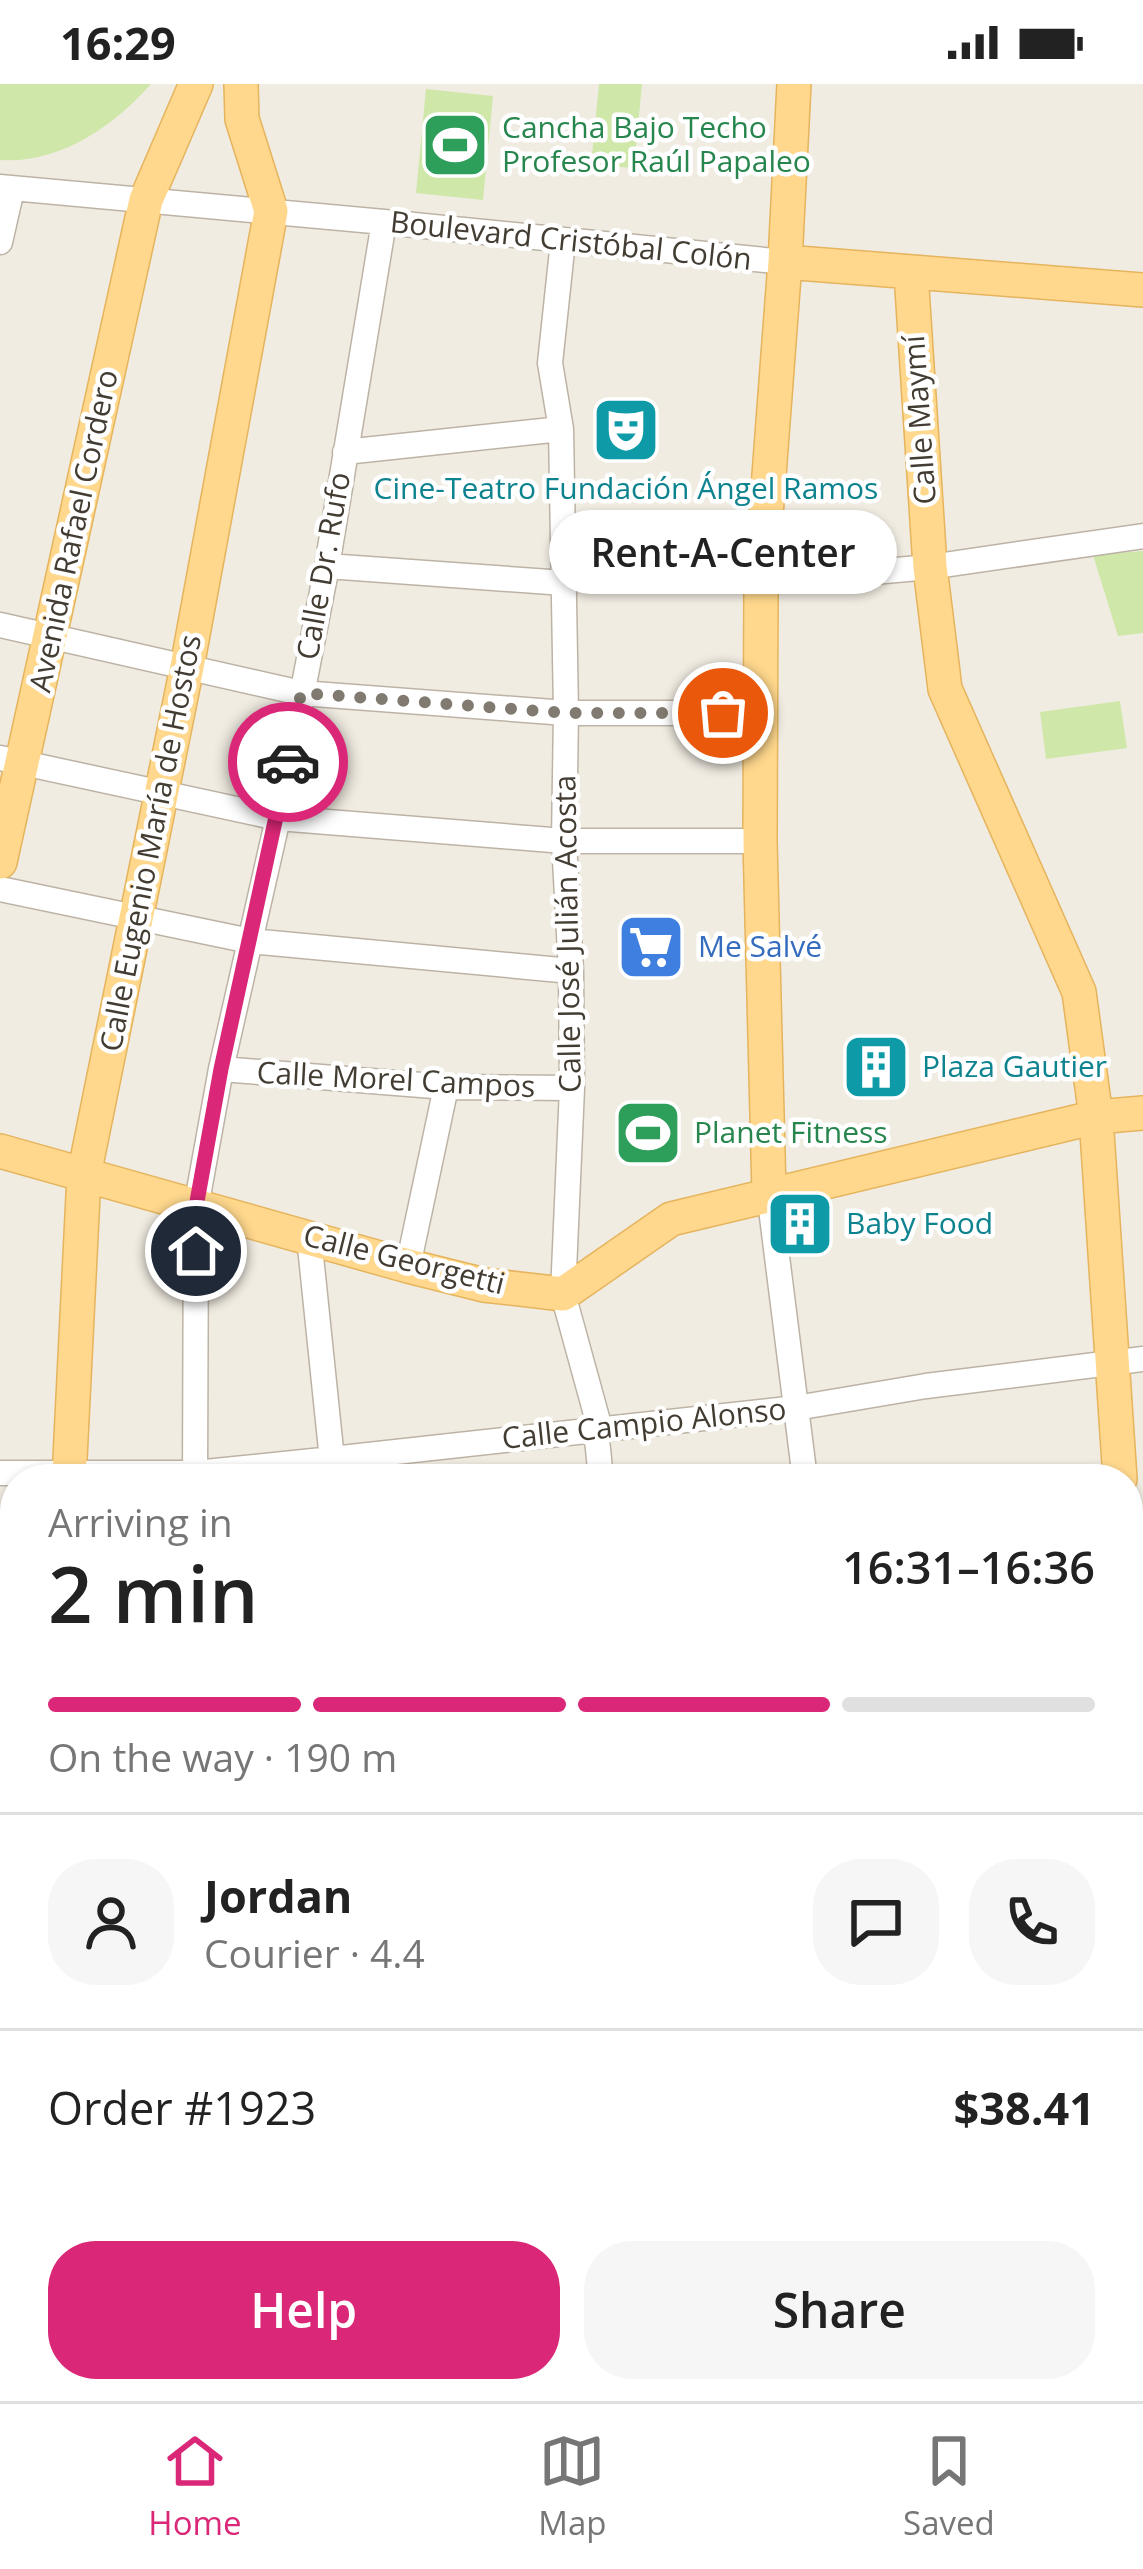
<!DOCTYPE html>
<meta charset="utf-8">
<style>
body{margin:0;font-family:"Open Sans",sans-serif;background:#f6f6f6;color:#222;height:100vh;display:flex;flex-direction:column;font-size:45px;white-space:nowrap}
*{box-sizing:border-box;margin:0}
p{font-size:39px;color:#767676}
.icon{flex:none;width:66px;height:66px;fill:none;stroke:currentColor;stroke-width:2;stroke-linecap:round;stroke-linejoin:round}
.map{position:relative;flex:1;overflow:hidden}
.side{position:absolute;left:0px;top:1380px;width:1143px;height:939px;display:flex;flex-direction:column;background:#fff;border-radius:48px 48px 0 0;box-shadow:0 3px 9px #0004}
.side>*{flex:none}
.pin{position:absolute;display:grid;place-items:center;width:102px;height:102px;color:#fff;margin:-51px;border:6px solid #fff;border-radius:50%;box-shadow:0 3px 12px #0007}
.courier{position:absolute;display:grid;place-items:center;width:120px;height:120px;margin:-60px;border:9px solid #db2777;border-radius:50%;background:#fff;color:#222;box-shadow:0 3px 15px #0007}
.bubble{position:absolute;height:84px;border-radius:42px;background:#fff;box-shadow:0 3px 9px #0004;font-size:39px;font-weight:600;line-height:84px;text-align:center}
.head em{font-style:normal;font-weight:600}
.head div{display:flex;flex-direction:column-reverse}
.head{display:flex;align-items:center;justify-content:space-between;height:204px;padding:0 48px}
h1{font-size:78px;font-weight:600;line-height:90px}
.bar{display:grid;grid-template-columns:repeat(4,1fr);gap:18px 12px;align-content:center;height:144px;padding:0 48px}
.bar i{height:15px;border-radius:9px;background:#e0e0e0}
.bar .on{background:#db2777}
.bar p{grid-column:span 4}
.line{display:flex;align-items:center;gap:30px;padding:0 48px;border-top:3px solid #e0e0e0}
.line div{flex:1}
.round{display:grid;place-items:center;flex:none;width:126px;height:126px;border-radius:48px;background:#f6f6f6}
.action{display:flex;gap:24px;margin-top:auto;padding:24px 48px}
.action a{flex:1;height:138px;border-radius:48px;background:#db2777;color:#fff;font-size:48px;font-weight:600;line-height:138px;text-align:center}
.action a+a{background:#f6f6f6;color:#222}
.status{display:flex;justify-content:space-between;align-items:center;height:84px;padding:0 60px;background:#fff;direction:ltr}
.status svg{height:33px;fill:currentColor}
.menu{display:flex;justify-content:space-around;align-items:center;height:168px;border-top:3px solid #e0e0e0;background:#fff;font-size:33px;color:#767676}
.menu a{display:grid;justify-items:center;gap:6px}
.menu .on{color:#db2777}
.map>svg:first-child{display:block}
.green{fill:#cfe7a9}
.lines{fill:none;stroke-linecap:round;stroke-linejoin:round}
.minor-casing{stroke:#bdb3a5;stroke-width:27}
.major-casing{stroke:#e5b45d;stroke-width:36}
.minor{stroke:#fff;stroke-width:24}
.major{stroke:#ffd88d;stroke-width:33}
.done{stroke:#807a70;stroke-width:12;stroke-dasharray:0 21.6}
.route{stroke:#db2777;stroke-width:15}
.labels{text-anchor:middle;stroke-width:9;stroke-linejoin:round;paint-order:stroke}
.leisure-label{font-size:30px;fill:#27864d;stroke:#fff;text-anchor:start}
.street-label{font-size:30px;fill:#433c33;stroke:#fff}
.culture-label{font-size:30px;fill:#0d838f;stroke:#fff;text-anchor:start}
.shop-label{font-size:30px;fill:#366cbe;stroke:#fff;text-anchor:start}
</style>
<div class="status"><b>16:29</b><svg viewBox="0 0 49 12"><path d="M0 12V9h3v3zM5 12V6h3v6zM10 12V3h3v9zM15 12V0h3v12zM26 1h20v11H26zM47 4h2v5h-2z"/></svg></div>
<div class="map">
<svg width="1143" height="2317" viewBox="0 0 1143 2317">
<rect width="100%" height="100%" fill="#f1ece2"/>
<!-- green -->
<path class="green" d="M 0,0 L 151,0 C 113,43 59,80 0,76 Z
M 599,0 L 642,0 L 634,84 L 591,81 Z
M 426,5 L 493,12 L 483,116 L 416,109 Z
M 1143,467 L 1143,549 L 1118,552 L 1093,471 Z
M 1120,617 L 1127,664 L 1046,675 L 1040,628 Z
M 15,1641 C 15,1673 25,1750 0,1771 L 0,1643 Z
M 1143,1897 L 1143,2105 L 1128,2106 L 1128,1899 Z"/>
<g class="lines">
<defs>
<path id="minor" d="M 0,103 L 384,138 L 785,178
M 563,157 L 550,279 L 561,345 L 566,629 L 564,757 L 571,887 L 572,1004 L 563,1210 L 599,1341 L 596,1345 L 601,1395
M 0,158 L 12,105
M 345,368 L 561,345
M 327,482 L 564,499
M 761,498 L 930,483 L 1143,452
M 0,541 L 301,609 L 566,629 L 762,629
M 0,674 L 278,734 L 564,757 L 760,757
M 0,805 L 250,857 L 571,887
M 221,985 L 446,1003 L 572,1004
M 769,1109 L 805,1395
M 309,1153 L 334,1395
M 408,1182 L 446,1003
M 0,1389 L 195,1389 L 332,1375 L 796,1324 L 926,1302 L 1143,1275
M 195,1395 L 196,1123 L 221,985 L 278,734 L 327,482 L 384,138
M 1128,1444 L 1143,1441
M 0,1636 L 15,1633
M 196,2304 L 196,2317
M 954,2304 L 955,2317
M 419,2317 L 430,2305 L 435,2304
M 651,2317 L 652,2304
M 757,2317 L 758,2304"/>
<path id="major" d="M 785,178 L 1143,206
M 911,189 L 930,483 L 945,605 L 1079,908 L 1096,1033 L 1120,1395
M 0,778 L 146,116 L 196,0
M 0,1067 L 408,1182 L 484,1201 L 563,1210 L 671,1135 L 1096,1033 L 1143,1029
M 769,1109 L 760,757 L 761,498 L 785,178 L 794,0
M 69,1395 L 84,1091 L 187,583 L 271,127 L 242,35 L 241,0
M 1128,1620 L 1143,1882
M 0,1974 L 15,1783
M 0,2105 L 2,2317
M 1128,2128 L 1143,2127"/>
</defs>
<!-- minor casing -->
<use href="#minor" class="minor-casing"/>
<!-- major casing -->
<use href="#major" class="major-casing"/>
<!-- minor -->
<use href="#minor" class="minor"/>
<!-- major -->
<use href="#major" class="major"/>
</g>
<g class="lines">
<!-- done -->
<path class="done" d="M 288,678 L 301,609 L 566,629 L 723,629"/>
<!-- route -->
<path class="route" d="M 196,1167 L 196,1123 L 221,985 L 288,678"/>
</g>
<!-- icons -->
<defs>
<symbol id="stadium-square" viewBox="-11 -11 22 22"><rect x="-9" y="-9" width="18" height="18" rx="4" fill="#2e9e5b" stroke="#fff"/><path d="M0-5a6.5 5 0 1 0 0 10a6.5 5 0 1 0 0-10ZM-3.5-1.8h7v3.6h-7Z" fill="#fff"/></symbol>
<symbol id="theatre-square" viewBox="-11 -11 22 22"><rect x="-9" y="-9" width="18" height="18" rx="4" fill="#0f9aa8" stroke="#fff"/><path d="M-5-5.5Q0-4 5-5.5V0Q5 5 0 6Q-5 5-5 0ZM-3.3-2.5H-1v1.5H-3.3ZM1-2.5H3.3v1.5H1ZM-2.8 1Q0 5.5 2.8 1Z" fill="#fff"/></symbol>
<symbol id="supermarket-square" viewBox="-11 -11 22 22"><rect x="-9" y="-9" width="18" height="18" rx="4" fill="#3f7fe0" stroke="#fff"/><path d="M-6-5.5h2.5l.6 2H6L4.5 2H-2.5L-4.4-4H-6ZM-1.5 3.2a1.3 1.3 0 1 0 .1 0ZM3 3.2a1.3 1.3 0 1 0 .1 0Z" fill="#fff"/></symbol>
<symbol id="building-square" viewBox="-11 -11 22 22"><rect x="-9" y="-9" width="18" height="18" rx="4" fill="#0f9aa8" stroke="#fff"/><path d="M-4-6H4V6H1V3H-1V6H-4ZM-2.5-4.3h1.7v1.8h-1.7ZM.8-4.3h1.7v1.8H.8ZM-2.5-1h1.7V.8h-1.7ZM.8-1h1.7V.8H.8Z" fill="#fff"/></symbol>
</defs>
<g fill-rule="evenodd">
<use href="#stadium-square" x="417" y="23" width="76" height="76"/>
<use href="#theatre-square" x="588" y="308" width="76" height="76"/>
<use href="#supermarket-square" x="613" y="825" width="76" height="76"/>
<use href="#building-square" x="838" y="945" width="76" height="76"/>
<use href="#stadium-square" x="610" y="1011" width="76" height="76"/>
<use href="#building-square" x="762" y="1102" width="76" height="76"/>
</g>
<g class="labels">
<!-- leisure labels -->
<g class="leisure-label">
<text x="502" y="54">Cancha Bajo Techo<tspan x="502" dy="34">Profesor Raúl Papaleo</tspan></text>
<text x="694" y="1059">Planet Fitness</text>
</g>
<!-- street labels -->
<g class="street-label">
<text transform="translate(571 157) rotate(6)" y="10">Boulevard Cristóbal Colón</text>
<text transform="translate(920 336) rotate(-94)" y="10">Calle Maymí</text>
<text transform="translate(74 447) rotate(-78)" y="10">Avenida Rafael Cordero</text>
<text transform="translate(324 482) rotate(-80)" y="10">Calle Dr. Rufo</text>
<text transform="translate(151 759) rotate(-79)" y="10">Calle Eugenio María de Hostos</text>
<text transform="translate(568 850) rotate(-91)" y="10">Calle José Julián Acosta</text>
<text transform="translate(396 996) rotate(3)" y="10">Calle Morel Campos</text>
<text transform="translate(404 1176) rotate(14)" y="10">Calle Georgetti</text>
<text transform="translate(644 1340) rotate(-6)" y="10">Calle Campio Alonso</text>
</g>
<!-- culture labels -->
<g class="culture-label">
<text x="626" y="415" text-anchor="middle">Cine-Teatro Fundación Ángel Ramos</text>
<text x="922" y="993">Plaza Gautier</text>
<text x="846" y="1150">Baby Food</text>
</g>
<!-- shop labels -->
<g class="shop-label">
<text x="698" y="873">Me Salvé</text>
</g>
</g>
</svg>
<div class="pin" style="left:723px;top:629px;background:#ea580c"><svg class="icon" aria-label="bag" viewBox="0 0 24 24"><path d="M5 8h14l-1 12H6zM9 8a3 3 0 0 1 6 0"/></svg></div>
<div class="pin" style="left:196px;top:1167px;background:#1f2937"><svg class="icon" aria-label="home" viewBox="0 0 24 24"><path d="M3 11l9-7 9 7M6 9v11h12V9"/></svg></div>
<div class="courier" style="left:288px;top:678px"><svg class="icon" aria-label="car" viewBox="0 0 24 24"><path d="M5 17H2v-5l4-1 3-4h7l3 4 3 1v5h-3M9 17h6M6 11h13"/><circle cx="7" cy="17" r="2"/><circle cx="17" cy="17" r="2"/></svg></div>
<div class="bubble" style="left:549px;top:426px;width:348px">Rent-A-Center</div>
<section class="side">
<div class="head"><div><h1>2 min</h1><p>Arriving in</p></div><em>16:31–16:36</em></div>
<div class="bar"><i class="on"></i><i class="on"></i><i class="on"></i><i></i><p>On the way · 190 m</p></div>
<div class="line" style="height:216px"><a class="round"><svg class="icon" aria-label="person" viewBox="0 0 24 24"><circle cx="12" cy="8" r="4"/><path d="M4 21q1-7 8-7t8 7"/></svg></a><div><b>Jordan</b><p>Courier · 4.4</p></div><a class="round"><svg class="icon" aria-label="chat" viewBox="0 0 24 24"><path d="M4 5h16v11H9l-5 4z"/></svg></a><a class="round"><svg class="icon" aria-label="phone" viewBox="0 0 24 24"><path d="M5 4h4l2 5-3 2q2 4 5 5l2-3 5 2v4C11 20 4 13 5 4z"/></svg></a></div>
<div class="line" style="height:156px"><div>Order #1923</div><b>$38.41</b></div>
<div class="action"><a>Help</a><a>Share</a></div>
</section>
</div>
<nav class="menu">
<a class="on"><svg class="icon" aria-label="home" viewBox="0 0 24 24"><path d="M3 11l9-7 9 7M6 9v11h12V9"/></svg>Home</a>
<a><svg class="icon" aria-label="map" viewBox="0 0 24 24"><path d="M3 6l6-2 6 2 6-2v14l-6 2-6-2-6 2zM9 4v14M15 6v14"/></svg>Map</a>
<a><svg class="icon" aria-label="saved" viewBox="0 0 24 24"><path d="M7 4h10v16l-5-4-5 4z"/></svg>Saved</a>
</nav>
